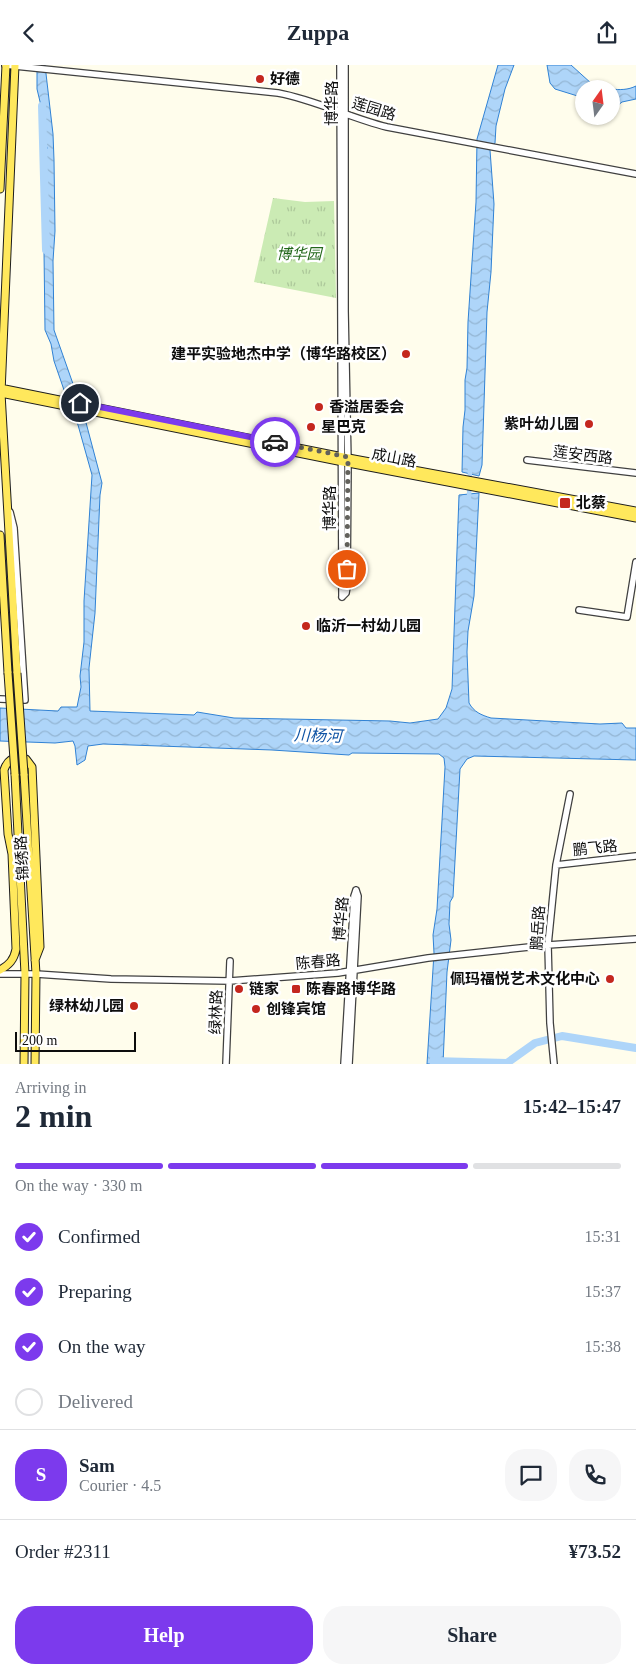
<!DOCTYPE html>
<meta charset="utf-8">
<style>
body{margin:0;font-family:"Times New Roman","Noto Sans SC",serif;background:#f6f6f7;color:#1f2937;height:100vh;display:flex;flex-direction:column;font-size:19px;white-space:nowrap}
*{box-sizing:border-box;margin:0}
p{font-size:16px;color:#747a83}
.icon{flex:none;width:28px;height:28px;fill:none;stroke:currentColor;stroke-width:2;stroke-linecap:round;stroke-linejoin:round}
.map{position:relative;height:999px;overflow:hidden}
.panel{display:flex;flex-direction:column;background:#fff;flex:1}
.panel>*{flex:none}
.needle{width:32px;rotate:14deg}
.controls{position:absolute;left:575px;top:15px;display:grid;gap:10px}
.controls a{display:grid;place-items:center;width:45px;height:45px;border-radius:50%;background:#fff;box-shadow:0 1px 4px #0004;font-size:25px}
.scale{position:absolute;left:15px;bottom:12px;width:121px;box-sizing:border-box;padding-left:5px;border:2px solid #0d0d0d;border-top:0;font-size:14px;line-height:18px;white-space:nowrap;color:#0d0d0d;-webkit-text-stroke:4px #fff;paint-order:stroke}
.pin{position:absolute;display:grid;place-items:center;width:42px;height:42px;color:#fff;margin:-21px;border:2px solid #fff;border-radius:50%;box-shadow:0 1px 5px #0007}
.courier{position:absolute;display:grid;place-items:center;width:50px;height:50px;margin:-25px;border:4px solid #7c3aed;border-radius:50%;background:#fff;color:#222;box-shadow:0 1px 6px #0007}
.overview em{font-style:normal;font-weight:700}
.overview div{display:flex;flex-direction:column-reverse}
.overview{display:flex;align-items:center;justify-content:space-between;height:85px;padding:0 15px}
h1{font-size:32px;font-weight:700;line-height:38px}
.bar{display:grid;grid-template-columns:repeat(4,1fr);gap:8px 5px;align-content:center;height:60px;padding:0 15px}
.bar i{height:6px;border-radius:4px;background:#e0e1e3}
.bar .current{background:#7c3aed}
.bar p{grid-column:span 4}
.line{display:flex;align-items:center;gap:12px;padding:0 15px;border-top:1px solid #e0e1e3}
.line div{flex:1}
.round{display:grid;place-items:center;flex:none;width:52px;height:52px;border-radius:20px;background:#f6f6f7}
ol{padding:0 15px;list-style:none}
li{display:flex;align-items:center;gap:15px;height:55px}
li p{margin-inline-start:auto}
li .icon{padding:5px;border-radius:50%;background:#7c3aed;color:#fff;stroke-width:4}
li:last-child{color:#747a83}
li i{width:28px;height:28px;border:2px solid #e0e1e3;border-radius:50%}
.cta{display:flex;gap:10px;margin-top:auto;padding:10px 15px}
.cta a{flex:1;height:58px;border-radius:20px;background:#7c3aed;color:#fff;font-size:20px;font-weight:700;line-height:58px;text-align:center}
.cta a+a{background:#f6f6f7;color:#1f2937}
header{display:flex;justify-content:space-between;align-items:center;height:65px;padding:0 15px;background:#fff;font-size:22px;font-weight:700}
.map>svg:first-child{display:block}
.park{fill:url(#park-tufts)}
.water{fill:url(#water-waves);stroke:#3182d4}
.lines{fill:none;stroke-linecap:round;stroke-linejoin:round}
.canal{stroke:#aed5f9;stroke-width:4.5}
.river{stroke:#aed5f9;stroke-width:8}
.minor-casing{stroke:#404040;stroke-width:8}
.major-casing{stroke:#1e1e1e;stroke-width:9}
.minor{stroke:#fff;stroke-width:5.5}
.major{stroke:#ffe85c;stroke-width:7}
.major-bridge-casing{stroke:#1e1e1e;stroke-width:9;stroke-linecap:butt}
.major-bridge{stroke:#ffe85c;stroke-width:7}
.done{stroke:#62615b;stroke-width:5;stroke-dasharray:0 9}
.route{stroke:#7c3aed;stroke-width:6}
.poi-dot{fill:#c4271e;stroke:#fff;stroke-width:2}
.labels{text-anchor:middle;stroke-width:5;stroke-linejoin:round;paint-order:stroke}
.poi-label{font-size:15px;font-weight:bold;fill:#0d0d0d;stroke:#fff;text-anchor:start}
.street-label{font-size:15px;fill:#0d0d0d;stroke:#fff}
.park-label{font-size:15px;font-style:italic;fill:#22671a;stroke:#fff}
.water-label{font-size:16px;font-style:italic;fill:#1054a5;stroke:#fff}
</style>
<header><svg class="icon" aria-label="back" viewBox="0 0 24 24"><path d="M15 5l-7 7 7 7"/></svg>Zuppa<svg class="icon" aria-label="share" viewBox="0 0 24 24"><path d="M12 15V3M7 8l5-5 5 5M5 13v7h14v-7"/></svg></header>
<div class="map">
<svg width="636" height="999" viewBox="0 0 636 999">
<defs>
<pattern id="park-tufts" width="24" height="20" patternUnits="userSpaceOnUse" patternTransform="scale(1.25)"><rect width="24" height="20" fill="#cbebb4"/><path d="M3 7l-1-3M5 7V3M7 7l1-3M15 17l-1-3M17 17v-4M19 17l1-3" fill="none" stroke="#adc89a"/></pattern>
<pattern id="water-waves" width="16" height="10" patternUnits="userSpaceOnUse" patternTransform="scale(1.25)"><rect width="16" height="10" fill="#aed5f9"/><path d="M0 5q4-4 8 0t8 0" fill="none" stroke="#94b6d4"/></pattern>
</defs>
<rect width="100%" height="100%" fill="#fffdec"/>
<!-- park -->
<path class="park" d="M 273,133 L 305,137 L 334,136 L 336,233 L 254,217 Z"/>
<!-- water -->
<path class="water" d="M 37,0 L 45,0 L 53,69 L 54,95 L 55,166 L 53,196 L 54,265 L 84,350 L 102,418 L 100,430 L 95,548 L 89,603 L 90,646 L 194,650 L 197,647 L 234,653 L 390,656 L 410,658 L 438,654 L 446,643 L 452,624 L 459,430 L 479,428 L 474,531 L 468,566 L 467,587 L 469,638 C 474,647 481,650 491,653 L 600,659 L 622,658 L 626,663 L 636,663 L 636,695 L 474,691 L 467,694 L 460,704 L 453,832 L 450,837 L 449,859 L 451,875 L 447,907 L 443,999 L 427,999 L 434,888 L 433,870 L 437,844 L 445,702 L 444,693 L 439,689 L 352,688 L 349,690 L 272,685 L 103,679 L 88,681 L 85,695 L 77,700 L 75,681 L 73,676 L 55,678 L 0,676 L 0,643 L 58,646 L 61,642 L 77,642 L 81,622 L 80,611 L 84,577 L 84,536 L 92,410 L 78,360 L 64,325 L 54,296 L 51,279 L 45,265 L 44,186 L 46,178 L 43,95 L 47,83 L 42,66 L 42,45 L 37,24 Z
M 498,0 L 514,0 L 505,24 L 496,61 L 495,78 L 490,85 L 494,139 L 491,207 L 487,247 L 482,400 L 479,411 L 462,407 L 463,362 L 465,345 L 465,315 L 467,303 L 468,257 L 476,137 L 477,74 Z
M 547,0 L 571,0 L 592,19 L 606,24 L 584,24 L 584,33 L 555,24 L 550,18 Z
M 636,21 L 636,34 L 622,37 L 617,41 L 611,41 L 611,24 C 620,25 628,25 636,21 Z"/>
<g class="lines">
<!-- canal -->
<path class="canal" d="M 469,433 L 470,404"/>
<!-- river -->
<path class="river" d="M 42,41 L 46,185
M 433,996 L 507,998 L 535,978 L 562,971 L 636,983"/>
<defs>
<path id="minor" d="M 5,0 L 278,28 C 316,35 350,53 387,62 L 636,109
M 340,0 L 342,532
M 527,395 L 636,408
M 342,532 L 346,528 L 347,522 L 348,398 L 345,246 L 345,0
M 579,545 L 627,552 L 636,497
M 0,634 L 25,635 L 14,463 L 10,447
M 556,800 L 636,791
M 0,909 L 36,909 L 111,914 L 230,916 L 338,908 L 428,893 L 548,880 L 636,874
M 226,999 L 230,896
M 344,999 L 354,831 L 356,825
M 349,999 L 358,831 L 356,825
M 554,999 L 550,958 L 548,880 L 556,800 L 570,729"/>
<path id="major" d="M 15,0 L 1,328 L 17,608
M 0,124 L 6,0
M 0,323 L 343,392 L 636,446
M 0,328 L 343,397 L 636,453
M 0,470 L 8,608
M 15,709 L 25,909 L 24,999
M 24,709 L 36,909 L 35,999
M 0,905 C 9,900 14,895 16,884 L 12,789 L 8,769 L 4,705 C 8,693 16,691 26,694 L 32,702 L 40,882 L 35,895"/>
</defs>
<!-- minor casing -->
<use href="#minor" class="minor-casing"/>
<!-- major casing -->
<use href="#major" class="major-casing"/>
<!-- minor -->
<use href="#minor" class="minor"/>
<!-- major -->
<use href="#major" class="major"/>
<defs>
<path id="major-bridge" d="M 8,608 L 15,709
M 17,608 L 24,709"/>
</defs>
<!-- major-bridge casing -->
<use href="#major-bridge" class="major-bridge-casing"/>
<!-- major-bridge -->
<use href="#major-bridge" class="major-bridge"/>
</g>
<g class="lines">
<!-- done -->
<path class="done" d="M 275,377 L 348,392 L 347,504"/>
<!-- route -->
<path class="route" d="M 80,338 L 275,377"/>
</g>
<!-- markers -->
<g class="poi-dot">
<circle cx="260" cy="14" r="5"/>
<circle cx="406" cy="289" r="5"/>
<circle cx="319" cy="342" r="5"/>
<circle cx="589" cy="359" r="5"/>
<circle cx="311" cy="362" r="5"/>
<rect x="559" y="432" width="12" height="12" rx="2.5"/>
<circle cx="306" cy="561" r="5"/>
<circle cx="610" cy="914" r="5"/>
<circle cx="239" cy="924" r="5"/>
<rect x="291" y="919" width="10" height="10" rx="2.5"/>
<circle cx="134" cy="941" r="5"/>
<circle cx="256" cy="944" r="5"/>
</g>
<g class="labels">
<!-- poi labels -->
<g class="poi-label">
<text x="270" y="19">好德</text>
<text x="396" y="294" text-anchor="end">建平实验地杰中学（博华路校区）</text>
<text x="329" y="347">香溢居委会</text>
<text x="579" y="364" text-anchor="end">紫叶幼儿园</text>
<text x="321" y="367">星巴克</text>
<text x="576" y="443">北蔡</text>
<text x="316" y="566">临沂一村幼儿园</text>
<text x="600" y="919" text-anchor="end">佩玛福悦艺术文化中心</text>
<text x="249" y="929">链家</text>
<text x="306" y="929">陈春路博华路</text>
<text x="124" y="946" text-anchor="end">绿林幼儿园</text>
<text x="266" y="949">创锋宾馆</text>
</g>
<!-- street labels -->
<g class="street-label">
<text transform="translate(332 38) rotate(-90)" y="5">博华路</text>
<text transform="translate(374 44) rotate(17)" y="5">莲园路</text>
<text transform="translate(583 390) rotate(7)" y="5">莲安西路</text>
<text transform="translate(394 393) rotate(11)" y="5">成山路</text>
<text transform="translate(330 443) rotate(-90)" y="5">博华路</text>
<text transform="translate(595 783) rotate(-6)" y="5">鹏飞路</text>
<text transform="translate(22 793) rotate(-93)" y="5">锦绣路</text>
<text transform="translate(341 854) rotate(-85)" y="5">博华路</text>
<text transform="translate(538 863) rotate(-86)" y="5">鹏岳路</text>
<text transform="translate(318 897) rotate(-5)" y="5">陈春路</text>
<text transform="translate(216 947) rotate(-88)" y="5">绿林路</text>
</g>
<!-- park labels -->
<g class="park-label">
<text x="299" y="194">博华园</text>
</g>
<!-- water labels -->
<g class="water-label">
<text transform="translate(318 670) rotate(2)" y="6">川杨河</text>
</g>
</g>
</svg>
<div class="controls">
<a><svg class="needle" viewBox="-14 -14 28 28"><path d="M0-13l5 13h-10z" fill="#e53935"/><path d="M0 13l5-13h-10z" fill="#747a83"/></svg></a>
</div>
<div class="scale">200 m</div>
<div class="pin" style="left:347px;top:504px;background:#ea580c"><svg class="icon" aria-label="bag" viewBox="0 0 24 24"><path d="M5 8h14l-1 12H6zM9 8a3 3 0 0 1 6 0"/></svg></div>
<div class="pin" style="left:80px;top:338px;background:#1f2937"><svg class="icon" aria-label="home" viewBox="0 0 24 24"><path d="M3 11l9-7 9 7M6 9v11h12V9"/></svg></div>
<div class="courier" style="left:275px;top:377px"><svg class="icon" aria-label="car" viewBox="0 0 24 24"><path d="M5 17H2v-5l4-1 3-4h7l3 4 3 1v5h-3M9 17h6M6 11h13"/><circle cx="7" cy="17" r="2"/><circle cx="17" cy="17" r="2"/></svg></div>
</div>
<section class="panel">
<div class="overview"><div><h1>2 min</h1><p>Arriving in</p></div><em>15:42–15:47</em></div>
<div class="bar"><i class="current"></i><i class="current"></i><i class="current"></i><i></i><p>On the way · 330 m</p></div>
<ol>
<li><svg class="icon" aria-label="check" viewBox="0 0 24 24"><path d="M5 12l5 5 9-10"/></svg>Confirmed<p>15:31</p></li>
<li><svg class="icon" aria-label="check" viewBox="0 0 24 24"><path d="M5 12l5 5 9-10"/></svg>Preparing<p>15:37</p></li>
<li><svg class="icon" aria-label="check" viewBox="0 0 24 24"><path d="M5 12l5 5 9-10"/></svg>On the way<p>15:38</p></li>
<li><i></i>Delivered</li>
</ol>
<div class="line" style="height:90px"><b class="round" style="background:#7c3aed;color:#fff">S</b><div><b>Sam</b><p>Courier · 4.5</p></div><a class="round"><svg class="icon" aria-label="chat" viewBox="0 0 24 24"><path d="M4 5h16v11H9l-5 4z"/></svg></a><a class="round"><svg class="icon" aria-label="phone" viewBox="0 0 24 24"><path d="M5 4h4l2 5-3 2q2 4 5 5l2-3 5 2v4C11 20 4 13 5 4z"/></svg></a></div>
<div class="line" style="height:65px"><div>Order #2311</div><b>¥73.52</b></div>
<div class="cta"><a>Help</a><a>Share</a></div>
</section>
